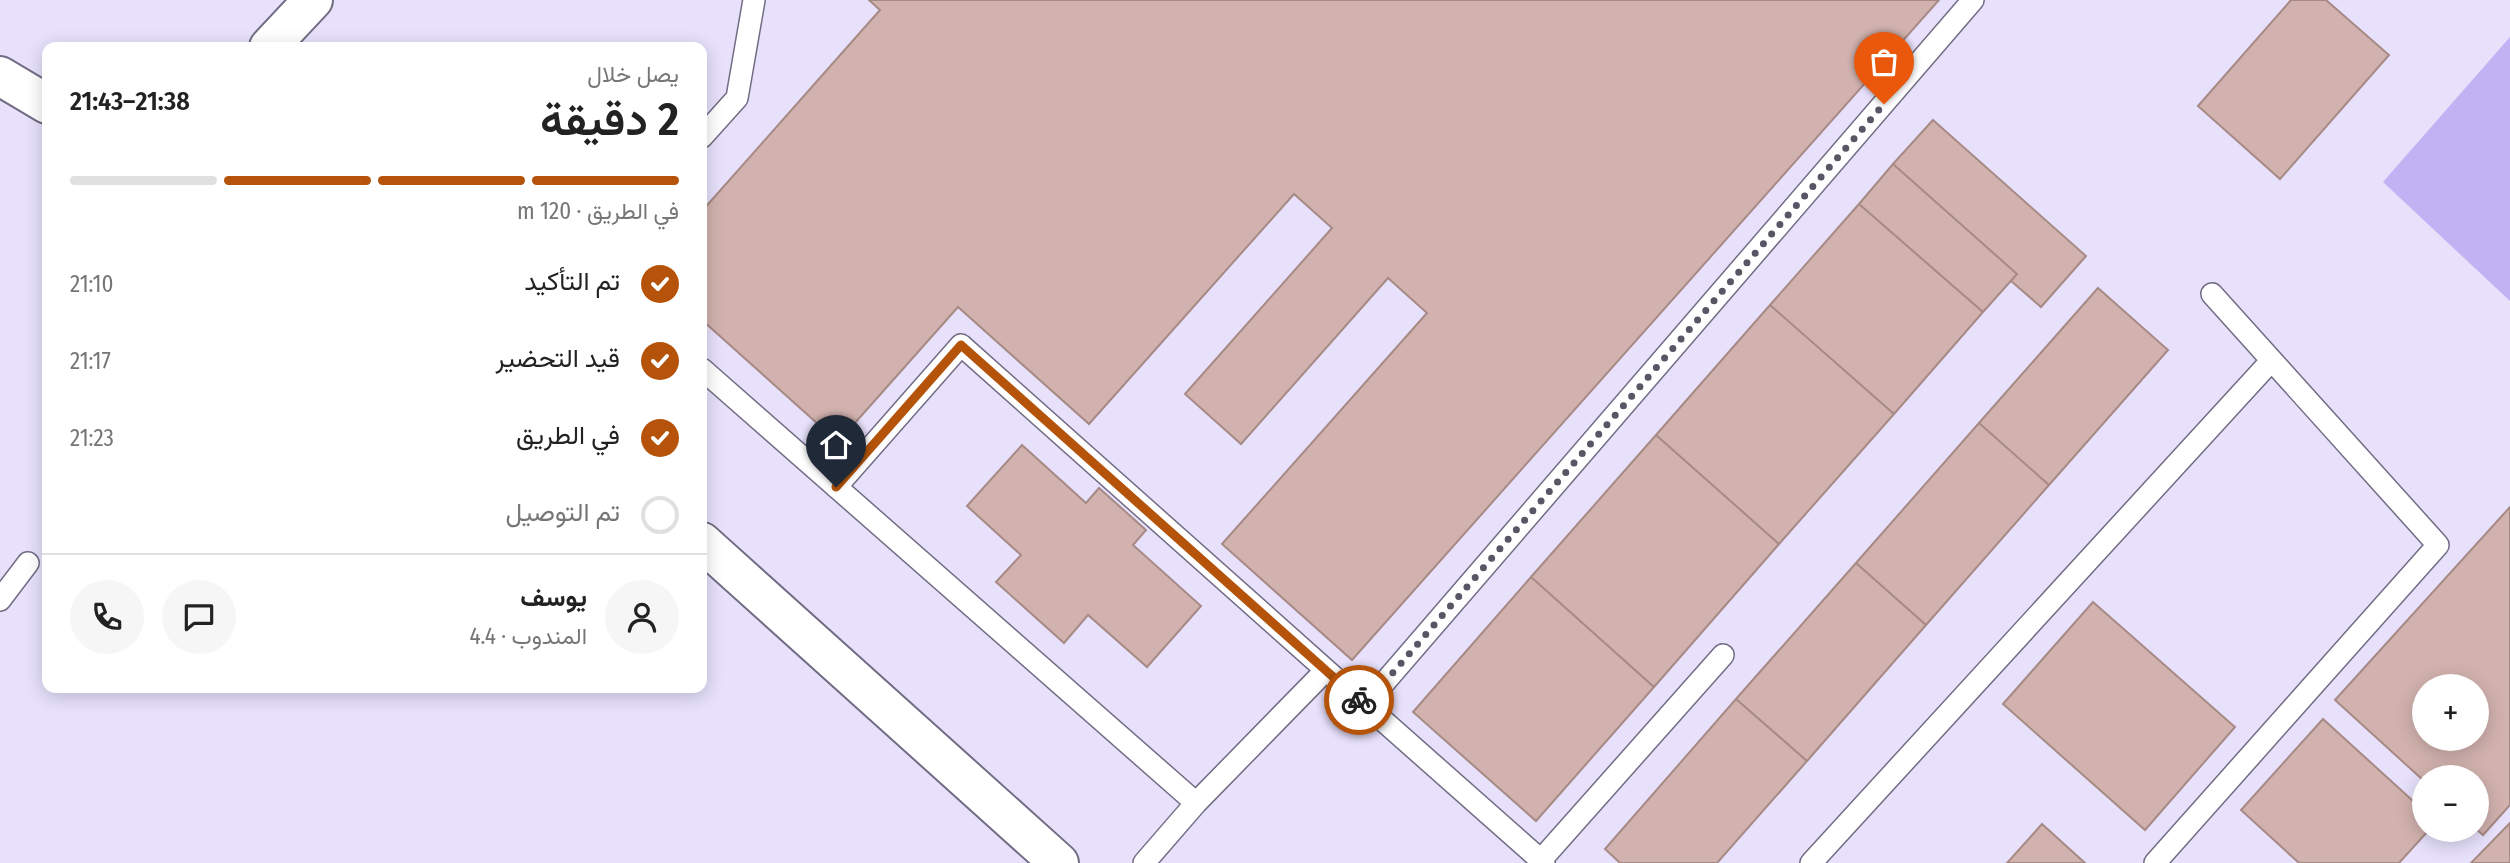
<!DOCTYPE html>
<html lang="ar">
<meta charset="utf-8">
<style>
body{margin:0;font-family:"Fira Sans Condensed",Vazirmatn,sans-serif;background:#f6f6f6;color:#222;direction:rtl;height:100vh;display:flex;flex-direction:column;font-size:26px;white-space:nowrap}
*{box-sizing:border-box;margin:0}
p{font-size:23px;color:#767676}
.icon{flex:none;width:38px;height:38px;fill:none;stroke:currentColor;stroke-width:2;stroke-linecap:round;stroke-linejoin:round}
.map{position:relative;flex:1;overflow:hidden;direction:ltr}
.details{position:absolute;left:42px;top:42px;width:665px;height:651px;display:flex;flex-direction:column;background:#fff;border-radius:14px;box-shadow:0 4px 18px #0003;direction:rtl}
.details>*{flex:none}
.tools{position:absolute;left:2412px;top:674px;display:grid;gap:14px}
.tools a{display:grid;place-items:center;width:77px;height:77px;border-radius:50%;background:#fff;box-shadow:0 4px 18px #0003;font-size:35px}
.pin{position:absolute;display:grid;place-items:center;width:60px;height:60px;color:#fff;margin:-72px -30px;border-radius:50% 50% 50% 0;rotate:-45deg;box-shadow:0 0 7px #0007}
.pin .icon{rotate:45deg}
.courier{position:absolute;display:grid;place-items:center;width:70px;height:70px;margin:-35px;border:5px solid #b45309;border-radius:50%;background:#fff;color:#222;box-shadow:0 2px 9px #0007}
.summary em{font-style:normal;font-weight:600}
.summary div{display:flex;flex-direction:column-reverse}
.summary{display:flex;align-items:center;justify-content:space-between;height:119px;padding:0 28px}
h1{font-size:46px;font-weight:600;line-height:52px}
.bar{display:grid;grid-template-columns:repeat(4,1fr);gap:10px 7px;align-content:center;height:84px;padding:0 28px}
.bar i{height:9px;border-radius:5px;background:#e0e0e0}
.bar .current{background:#b45309}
.bar p{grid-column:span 4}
.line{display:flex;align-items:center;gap:18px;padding:0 28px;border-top:2px solid #e0e0e0}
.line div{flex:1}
.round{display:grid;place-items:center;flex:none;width:74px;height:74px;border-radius:37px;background:#f6f6f6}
ol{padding:0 28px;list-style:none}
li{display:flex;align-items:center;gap:21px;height:77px}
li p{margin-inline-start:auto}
li .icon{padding:7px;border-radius:50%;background:#b45309;color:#fff;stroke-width:4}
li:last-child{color:#767676}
li i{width:38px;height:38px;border:4px solid #e0e0e0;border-radius:50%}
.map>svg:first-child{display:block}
.green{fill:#c2b2f3}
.building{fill:#d2b2af;stroke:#a78985;stroke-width:2;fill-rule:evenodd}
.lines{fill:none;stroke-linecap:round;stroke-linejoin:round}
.lane-casing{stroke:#726c84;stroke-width:24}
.street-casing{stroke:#726c84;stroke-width:42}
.secondary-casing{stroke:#726c84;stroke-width:42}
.lane{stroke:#fff;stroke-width:21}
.street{stroke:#fff;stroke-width:38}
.secondary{stroke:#fff;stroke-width:38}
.done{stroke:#595565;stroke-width:7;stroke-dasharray:0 12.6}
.route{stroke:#b45309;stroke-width:9}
</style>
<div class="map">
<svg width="2510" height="863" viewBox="0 0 2510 863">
<rect width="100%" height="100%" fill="#e7e1fc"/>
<!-- green -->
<path class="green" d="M 2510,37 L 2510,301 L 2383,182 Z"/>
<!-- building -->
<path class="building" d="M 869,0 L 1939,0 L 1352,660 L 1222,544 L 1427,313 L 1388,278 L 1241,444 L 1185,394 L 1332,228 L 1294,194 L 1089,424 L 958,307 L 838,442 L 702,320 L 702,211 L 880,10 Z
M 2291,0 L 2326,0 L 2389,55 L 2280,179 L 2198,106 Z
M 1933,120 L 2086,256 L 2041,307 L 2011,281 L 2017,274 L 1893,164 Z
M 1893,164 L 2017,274 L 1983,312 L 1859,204 Z
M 1859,204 L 1983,312 L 1894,414 L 1770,305 Z
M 2098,288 L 2168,350 L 2049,485 L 1979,423 Z
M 1770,305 L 1894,414 L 1779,544 L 1656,435 Z
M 1979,423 L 2049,485 L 1926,625 L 1856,563 Z
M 1656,435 L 1779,544 L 1654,687 L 1531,577 Z
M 1022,445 L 1086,503 L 1099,488 L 1146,530 L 1133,545 L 1201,606 L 1147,667 L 1088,615 L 1064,643 L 996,582 L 1021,555 L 967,506 Z
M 2510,507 L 2510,805 L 2483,835 L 2476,829 L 2476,777 L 2424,777 L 2424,781 L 2335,700 ZM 2424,686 L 2476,686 L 2476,738 L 2424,738 Z
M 1856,563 L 1926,625 L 1807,761 L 1736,699 Z
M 1531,577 L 1654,687 L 1536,821 L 1413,712 Z
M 2093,602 L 2235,727 L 2145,830 L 2003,704 Z
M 1736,699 L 1807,761 L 1717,863 L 1620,863 L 1605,849 Z
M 2323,719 L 2424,811 L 2424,830 L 2429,830 L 2399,863 L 2299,863 L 2241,810 Z
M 2510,823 L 2510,863 L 2471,863 Z
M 2042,824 L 2085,863 L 2007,863 Z"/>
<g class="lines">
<defs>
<path id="lane" d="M 702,137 L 737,98 L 754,0
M 702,369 L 1196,803 L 1144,863
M 836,487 L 961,345 L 1326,670
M 0,600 L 28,563
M 1365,705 L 1973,0
M 1196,803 L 1326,670 L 1544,863
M 1541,860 L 1723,655
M 1811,863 L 2271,361
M 2155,863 L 2438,545 L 2212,294"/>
<path id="street" d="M 269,47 L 313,0"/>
<path id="secondary" d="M 0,76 L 47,104
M 702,542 L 1059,863"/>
</defs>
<!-- lane casing -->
<use href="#lane" class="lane-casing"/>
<!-- street casing -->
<use href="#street" class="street-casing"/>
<!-- secondary casing -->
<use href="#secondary" class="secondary-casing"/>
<!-- lane -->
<use href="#lane" class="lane"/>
<!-- street -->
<use href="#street" class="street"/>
<!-- secondary -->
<use href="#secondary" class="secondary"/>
</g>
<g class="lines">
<!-- done -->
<path class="done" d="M 1359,700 L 1365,705 L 1884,104"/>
<!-- route -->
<path class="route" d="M 836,487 L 961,345 L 1359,700"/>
</g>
</svg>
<div class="tools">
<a>+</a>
<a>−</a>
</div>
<div class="pin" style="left:1884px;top:104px;background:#ea580c"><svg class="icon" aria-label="bag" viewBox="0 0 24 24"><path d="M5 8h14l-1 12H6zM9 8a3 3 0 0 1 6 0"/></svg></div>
<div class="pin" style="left:836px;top:487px;background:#1f2937"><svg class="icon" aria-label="home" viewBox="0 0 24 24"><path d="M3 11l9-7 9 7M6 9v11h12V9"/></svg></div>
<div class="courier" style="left:1359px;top:700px"><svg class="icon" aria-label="bike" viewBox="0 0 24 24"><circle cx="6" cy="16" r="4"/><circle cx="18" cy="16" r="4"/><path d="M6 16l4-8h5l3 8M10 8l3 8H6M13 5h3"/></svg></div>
<section class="details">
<div class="summary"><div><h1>2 دقيقة</h1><p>يصل خلال</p></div><em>21:38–21:43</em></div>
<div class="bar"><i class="current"></i><i class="current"></i><i class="current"></i><i></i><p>في الطريق · 120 m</p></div>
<ol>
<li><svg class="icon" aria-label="check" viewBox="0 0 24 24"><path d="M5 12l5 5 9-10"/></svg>تم التأكيد<p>21:10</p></li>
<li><svg class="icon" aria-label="check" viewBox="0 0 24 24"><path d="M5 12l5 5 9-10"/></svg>قيد التحضير<p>21:17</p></li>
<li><svg class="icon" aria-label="check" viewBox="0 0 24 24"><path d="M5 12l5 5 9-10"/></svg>في الطريق<p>21:23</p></li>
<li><i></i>تم التوصيل</li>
</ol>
<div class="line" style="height:126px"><a class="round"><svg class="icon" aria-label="person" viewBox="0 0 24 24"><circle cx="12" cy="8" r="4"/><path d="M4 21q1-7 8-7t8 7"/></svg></a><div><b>يوسف</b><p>المندوب · 4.4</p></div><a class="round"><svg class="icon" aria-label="chat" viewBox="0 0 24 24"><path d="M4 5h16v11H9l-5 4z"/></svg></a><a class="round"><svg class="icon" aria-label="phone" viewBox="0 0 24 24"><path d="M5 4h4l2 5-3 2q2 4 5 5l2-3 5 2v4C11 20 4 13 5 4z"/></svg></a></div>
</section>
</div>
